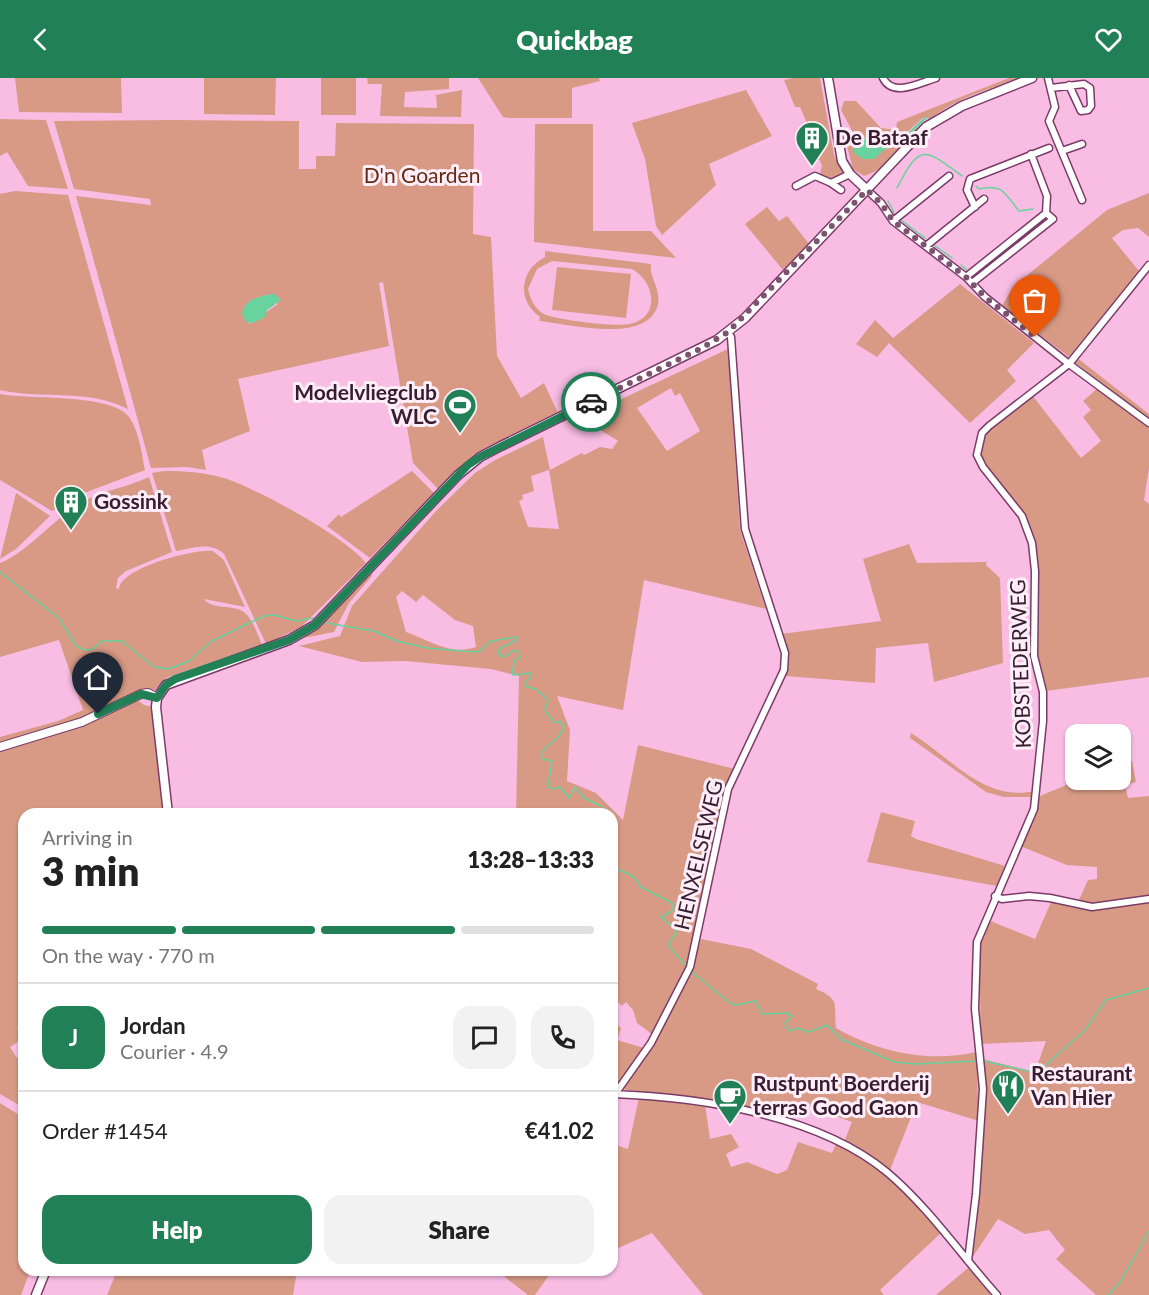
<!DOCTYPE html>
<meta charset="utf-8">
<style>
body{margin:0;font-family:Lato,sans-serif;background:#f2f2f2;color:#222;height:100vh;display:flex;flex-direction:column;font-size:22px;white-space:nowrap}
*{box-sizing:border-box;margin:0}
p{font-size:20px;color:#767676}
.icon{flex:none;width:33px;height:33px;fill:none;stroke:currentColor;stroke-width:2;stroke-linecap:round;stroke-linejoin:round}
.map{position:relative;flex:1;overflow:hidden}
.details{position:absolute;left:18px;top:730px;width:600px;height:468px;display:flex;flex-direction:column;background:#fff;border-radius:18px;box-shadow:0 2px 4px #0004}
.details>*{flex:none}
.buttons{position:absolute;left:1065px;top:646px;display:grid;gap:12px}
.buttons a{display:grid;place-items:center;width:66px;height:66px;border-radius:12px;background:#fff;box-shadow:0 2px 4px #0004;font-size:30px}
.pin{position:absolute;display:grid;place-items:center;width:51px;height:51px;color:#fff;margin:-62px -26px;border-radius:50% 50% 50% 0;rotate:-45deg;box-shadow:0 0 6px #0007}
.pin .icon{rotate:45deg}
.courier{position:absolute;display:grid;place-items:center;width:60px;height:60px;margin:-30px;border:4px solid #228057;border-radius:50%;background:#fff;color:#222;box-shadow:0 2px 8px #0007}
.summary em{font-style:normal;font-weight:800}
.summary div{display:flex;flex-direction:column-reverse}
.summary{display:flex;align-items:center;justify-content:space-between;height:102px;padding:0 24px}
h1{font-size:39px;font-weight:800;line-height:45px}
.bar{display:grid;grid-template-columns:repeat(4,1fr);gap:9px 6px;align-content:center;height:72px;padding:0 24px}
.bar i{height:8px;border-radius:4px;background:#e0e0e0}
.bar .on{background:#228057}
.bar p{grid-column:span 4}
.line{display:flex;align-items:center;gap:15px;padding:0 24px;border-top:2px solid #e0e0e0}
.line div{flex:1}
.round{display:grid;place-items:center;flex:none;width:63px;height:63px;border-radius:18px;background:#f2f2f2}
.action{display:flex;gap:12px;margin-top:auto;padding:12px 24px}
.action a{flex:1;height:69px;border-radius:18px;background:#228057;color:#fff;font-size:24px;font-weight:800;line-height:69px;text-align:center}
.action a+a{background:#f2f2f2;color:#222}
header{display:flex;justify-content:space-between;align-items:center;height:78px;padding:0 24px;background:#228057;color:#fff;font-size:27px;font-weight:800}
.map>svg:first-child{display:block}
.green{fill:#d89a85;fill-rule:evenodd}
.water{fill:#68d39e}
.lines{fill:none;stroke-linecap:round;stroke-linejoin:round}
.stream{stroke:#68d39e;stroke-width:1.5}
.minor-casing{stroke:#7b3b68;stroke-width:9}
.tertiary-casing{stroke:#7b3b68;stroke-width:10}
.secondary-casing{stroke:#7b3b68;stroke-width:11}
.minor{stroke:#fff;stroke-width:6}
.tertiary{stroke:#fff;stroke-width:8}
.secondary{stroke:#fff;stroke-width:8}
.done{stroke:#7c546f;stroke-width:6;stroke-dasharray:0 10.8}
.route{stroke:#228057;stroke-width:8}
.labels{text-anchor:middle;stroke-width:6;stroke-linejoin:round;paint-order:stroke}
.poi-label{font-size:21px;font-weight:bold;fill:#381c30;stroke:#feeef8;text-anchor:start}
.park-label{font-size:21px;fill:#662a14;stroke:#feeef8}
.street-label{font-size:21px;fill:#381c30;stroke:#feeef8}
</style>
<header><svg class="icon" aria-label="back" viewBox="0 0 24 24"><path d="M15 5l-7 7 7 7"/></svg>Quickbag<svg class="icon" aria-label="heart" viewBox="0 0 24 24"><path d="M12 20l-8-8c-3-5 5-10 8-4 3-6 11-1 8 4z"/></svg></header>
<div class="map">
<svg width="1149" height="1217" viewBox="0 0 1149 1217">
<rect width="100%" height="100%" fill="#f9bde4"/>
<!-- green -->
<path class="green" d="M 15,0 L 121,0 L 122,35 L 19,34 Z
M 204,0 L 276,0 L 275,37 L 204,36 Z
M 321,0 L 356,0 L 356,37 L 321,37 Z
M 367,0 L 449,0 L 449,11 L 405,14 L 404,29 L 437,30 L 436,17 L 462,12 L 461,39 L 380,38 L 382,6 L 368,6 Z
M 478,0 L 599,0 L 600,3 L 572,10 L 572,40 L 509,40 L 503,39 Z
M 793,0 L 820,0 L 834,77 L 845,98 L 832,103 L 820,96 L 822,88 L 820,82 L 809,81 L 804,70 L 815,64 L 800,29 L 795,29 L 784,2 Z
M 1009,0 L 1017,0 C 991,11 960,19 937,36 C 911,55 895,89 864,98 L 853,91 L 847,68 L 855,58 L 841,32 L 844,23 L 856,23 L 881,50 L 896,52 L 897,44 ZM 923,40 L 929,40 L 895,68 L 884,72 L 854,75 L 854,67 L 876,58 C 897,69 908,52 923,40 Z
M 746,12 L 772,58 L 709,86 L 716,107 L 662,157 L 656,148 L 645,81 L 632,45 Z
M 0,41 L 46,42 L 68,111 L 28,108 L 7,74 L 0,78 Z
M 176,42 L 299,43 L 299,91 L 316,91 L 316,78 L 335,78 L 336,45 L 474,46 L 473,156 L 491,159 L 497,278 L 521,320 L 544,305 L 558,335 L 474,376 L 438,411 L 413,385 L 383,204 L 379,205 L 389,268 L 238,301 L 250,353 L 202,372 L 206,392 L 187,389 L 151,390 L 76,118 L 151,127 L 150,121 L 74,111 L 54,43 ZM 265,217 L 278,226 L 249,246 L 246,226 Z
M 535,46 L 593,46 L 593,153 L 651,153 L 676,180 L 534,164 Z
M 15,113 L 68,117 L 128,331 C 86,310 45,322 0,312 L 0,116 Z
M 1149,115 L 1149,159 L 1138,150 L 1123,152 L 1112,160 L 1139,193 L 1069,279 L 1002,228 L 1013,209 L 1107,132 Z
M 767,129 L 779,143 L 787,138 L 809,166 L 783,192 L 745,146 Z
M 545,173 L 651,186 C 649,200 661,210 658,226 C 649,267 569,246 539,243 L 540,239 C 516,222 520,192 545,179 ZM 552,183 L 632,191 C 655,204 661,239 630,246 C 616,249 553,242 542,235 C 534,229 530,220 528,211 L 537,191 Z
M 557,189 L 631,196 L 626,240 L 552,232 Z
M 960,206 L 1034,265 L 1007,292 L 1016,303 L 970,345 L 889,265 L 877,279 L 856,266 L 875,242 L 893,260 Z
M 728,271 L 740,452 L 766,531 L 644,502 L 623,632 L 557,618 L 570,652 L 567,703 L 596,715 L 623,742 L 638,667 L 735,691 L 688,884 L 653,957 L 637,945 L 633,932 L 626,924 L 622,928 L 612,918 L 612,736 L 516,736 L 519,598 L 491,591 L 405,583 L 362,584 L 299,568 L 340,558 L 352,528 L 437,432 L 475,395 L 495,382 L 543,359 L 550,392 L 582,375 L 584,377 L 600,369 L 612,371 L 618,363 L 581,340 ZM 671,310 L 675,318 L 680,315 L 700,353 L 667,373 L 637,330 ZM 549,392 L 559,451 L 528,449 L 519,423 L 523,421 L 522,417 L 534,413 L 531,398 ZM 402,513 L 416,524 L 423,517 L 455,542 L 473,548 L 476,569 C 450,578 429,562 406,554 L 396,519 Z
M 1076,279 L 1149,336 L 1149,341 L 1073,283 Z
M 1099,309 L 1149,349 L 1149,390 L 1144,422 L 1149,426 L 1149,599 L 1046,613 C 1023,574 1045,501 1031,453 C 1024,428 980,391 980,372 C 981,348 1015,330 1032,317 L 1081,380 L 1101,363 L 1083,339 L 1091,332 L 1083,323 Z
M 0,316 C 31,322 111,315 129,339 C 139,352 142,377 145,392 L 84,415 L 52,433 L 0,402 Z
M 164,393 C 184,393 204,394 224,400 C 256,410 346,459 366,485 L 301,549 L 266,566 L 224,476 C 211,463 192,470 176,473 L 152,395 Z
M 412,393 L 434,415 L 370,480 L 327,448 L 339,436 L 341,439 Z
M 149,399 L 172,474 L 126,493 L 118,500 L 116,510 L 119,511 C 121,490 193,471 213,473 L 224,482 L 245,529 L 204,521 C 215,534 236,524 247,537 C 254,545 258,557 262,567 L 166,600 L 153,614 L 137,614 L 69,645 L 0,666 L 0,659 L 58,643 L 83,632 L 59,562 L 0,579 L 0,485 C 25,476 53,442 79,426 C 99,413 126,410 149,399 Z
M 16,415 L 50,438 L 16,471 L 0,481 Z
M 909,466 L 917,485 L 987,484 L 986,487 L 1000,500 L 1003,585 L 934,604 L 928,565 L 876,570 L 875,605 L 785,598 L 781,556 L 881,543 L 863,481 Z
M 371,490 L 372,498 L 349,525 L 334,554 L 298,561 Z
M 135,620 L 144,627 L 152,629 L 165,736 L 24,736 L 24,945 L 17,950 L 24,960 L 10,969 L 17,980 L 24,976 L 24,1030 L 0,1016 L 0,671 Z
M 911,655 C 952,680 983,724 1035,713 L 1035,719 L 1004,719 L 986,714 L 910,660 Z
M 1132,683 L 1136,704 L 1125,707 L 1128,720 L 1149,718 L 1149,819 L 1097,826 L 1078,824 L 1088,802 L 1097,801 L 1097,789 L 1067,787 L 1020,768 L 1040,718 L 1078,702 L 1120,702 L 1121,685 Z
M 881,734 L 915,743 L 911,758 L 916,761 L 1005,788 L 997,808 L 867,784 Z
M 1149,822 L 1149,1217 L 1096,1217 L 1056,1181 L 1065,1172 L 1049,1152 L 1025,1156 L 998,1141 L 972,1180 C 977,1156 978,1132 980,1107 C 983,1065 986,1023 982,981 L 1035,994 L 1046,963 L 981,966 L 979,868 L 988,842 L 1035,861 L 1051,824 L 1100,831 Z
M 701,861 L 751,871 L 818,906 L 816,911 C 842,922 833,927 836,950 C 878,974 928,985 976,974 L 979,1043 L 917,1024 L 890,1092 L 844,1064 L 852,1044 L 795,1023 L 786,1043 L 708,1021 L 620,1011 L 662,951 L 687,902 Z
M 612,936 L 615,939 L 612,943 L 621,950 L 617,962 L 644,970 L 613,1011 Z
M 639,1019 L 705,1026 L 710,1061 L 731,1056 L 739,1069 L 726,1076 L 731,1089 L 747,1084 L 777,1096 L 787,1092 L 798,1064 L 832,1075 L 836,1066 C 880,1087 909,1119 941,1155 L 880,1212 L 884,1217 L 703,1217 L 652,1155 L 616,1171 L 612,1167 L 612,1066 L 628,1071 Z
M 0,1025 L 24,1040 L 24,1192 L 30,1193 L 21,1217 L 0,1217 Z
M 968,1190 L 991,1217 L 936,1217 Z
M 117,1193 L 117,1192 L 297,1193 L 293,1217 L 107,1217 Z
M 497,1193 L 552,1193 L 535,1217 L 528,1217 Z"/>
<!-- water -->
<path class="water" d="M 930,37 L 904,62 L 884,72 L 874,81 L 863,81 L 854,75 L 854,67 C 872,49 880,67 899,60 C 911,56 918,41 930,37 Z
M 275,216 L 281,222 L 267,232 L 265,239 L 253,245 L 246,244 L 242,236 C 244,221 262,217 275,216 Z"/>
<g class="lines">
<!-- stream -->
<path class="stream" d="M 976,108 L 979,111 C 1003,105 1005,116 1019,133 L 1033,131
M 897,110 C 920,65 924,70 962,98
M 888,123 L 894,134
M 901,142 L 925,160
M 934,167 L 952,180
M 961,187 L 968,193
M 974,198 L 1043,143
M 0,494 L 59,540 L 76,568 L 82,571 L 92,572 L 102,563 L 122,563 L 154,589 L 168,591 L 189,583 L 212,563 L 264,538 L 274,537 L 297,543 L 314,540
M 327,545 L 374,553 L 397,563 L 427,570 L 475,574 L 480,573 L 491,563 L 517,559 L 517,562 L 499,571 L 498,576 L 504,579 L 513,573 L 519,573 L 520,579 L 515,582 L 512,593 L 513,597 L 531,595 L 531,599 L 525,604 L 527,609 L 536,611 L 548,622 L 545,633 L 554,644 L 561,644 L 564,649 C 560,663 547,664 541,676 L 542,681 L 552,683 L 548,708 L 552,711 L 560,709 L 569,720 L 575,709 L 584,720 L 601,728 L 605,736
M 612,789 L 633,798 L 641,809 L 672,825 L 672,833 L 661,839 L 677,853 L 668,867 L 688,890
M 691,893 L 730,925 L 736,927 L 756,923 L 762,936 L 787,935 L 792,938 L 785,945 L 788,953 L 797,950 L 809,954 L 827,947 L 841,961 L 894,984 L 916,986 L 976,983
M 984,983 L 1037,995 L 1085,952 L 1106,922 L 1149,910
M 1108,1217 L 1121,1203 L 1149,1153"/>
<defs>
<path id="minor" d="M 883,0 C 893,20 919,5 936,0
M 1048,0 L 1055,29 L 1049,43 L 1082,122
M 1051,10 L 1084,6 L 1090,10 L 1091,28 L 1088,32 L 1081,33 L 1069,7
M 1062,73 L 1082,66
M 1031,76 L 1047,118 L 1046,135
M 831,105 L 841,112
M 796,108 L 815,98 L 831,105 L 850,96
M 867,112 L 881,125 L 893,143 L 966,199 L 985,219 L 1069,286 L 1149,345
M 975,129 L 967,112 L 970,101 L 1049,70
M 893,143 L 949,98
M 926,168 L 984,121
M 966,199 L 1046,135
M 972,205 L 1053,141 L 1046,135
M 995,818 L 1002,821 L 1029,818 L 1050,820 L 1092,829 L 1149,821
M 613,1016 C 700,1019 819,1037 888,1095 C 929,1130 961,1177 997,1217
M 615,1016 L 651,965 L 690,889 L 728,711 L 784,592 L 785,575 L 745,451 L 731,259 L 728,254
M 968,1183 L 976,1116 L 983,1011 L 975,931 L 977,864 L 1034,731 L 1043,643 L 1043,614 L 1034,578 L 1035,493 L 1032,465 L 1022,438 L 983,389 L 977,377 L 982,355 L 989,348 L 1069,286 L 1149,187"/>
<path id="tertiary" d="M 0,669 L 82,644 L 141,616 L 148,615 L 157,620"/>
<path id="secondary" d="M 828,0 L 842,83 L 850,96 L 867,112
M 168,736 L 156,629 L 157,620 L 166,607 L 289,562 L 315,547 L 458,397 L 480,379 L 501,368 L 717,262 L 745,240 L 926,49 L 962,28 L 1032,0
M 36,1217 L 46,1192"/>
</defs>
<!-- minor casing -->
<use href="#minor" class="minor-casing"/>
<!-- tertiary casing -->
<use href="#tertiary" class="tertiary-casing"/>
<!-- secondary casing -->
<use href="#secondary" class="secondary-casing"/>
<!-- minor -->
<use href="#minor" class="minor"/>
<!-- tertiary -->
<use href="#tertiary" class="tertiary"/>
<!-- secondary -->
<use href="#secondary" class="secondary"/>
</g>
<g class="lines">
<!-- done -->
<path class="done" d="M 591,324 L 700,271 L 728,254 L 867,112 L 881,125 L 893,143 L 966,199 L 985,219 L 1035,259"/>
<!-- route -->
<path class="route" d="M 98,636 L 141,616 L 157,620 L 166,607 L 175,601 L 289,562 L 315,547 L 468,387 L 480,379 L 591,324"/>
</g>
<!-- icons -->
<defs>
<symbol id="building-pin" viewBox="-11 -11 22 30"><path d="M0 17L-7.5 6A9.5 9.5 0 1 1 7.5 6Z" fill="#228057" stroke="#feeef8"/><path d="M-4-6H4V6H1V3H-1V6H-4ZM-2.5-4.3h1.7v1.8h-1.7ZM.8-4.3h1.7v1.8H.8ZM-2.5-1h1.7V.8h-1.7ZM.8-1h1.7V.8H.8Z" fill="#fff"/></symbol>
<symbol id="stadium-pin" viewBox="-11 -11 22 30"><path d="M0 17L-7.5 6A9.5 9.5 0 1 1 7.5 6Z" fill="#228057" stroke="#feeef8"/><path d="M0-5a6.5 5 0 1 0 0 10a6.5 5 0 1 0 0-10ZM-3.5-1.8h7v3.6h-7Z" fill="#fff"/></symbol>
<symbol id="restaurant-pin" viewBox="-11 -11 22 30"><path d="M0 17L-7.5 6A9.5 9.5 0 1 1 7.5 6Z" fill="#228057" stroke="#feeef8"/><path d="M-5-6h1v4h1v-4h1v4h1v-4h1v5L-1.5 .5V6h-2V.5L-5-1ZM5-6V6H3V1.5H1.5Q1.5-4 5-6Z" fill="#fff"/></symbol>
<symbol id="cafe-pin" viewBox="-11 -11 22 30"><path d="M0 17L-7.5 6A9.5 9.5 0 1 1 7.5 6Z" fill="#228057" stroke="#feeef8"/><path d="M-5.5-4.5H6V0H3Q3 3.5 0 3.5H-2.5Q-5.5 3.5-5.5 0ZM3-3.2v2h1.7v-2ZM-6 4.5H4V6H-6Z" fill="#fff"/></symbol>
</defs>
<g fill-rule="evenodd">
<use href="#building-pin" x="793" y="41" width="38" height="52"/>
<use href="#stadium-pin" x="441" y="308" width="38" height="52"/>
<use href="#building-pin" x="52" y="405" width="38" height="52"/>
<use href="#restaurant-pin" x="989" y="989" width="38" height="52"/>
<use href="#cafe-pin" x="711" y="999" width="38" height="52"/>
</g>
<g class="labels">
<!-- poi labels -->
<g class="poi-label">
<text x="835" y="67">De Bataaf</text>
<text x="437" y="322" text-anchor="end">Modelvliegclub<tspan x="437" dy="24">WLC</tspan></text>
<text x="94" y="431">Gossink</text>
<text x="1031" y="1003">Restaurant<tspan x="1031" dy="24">Van Hier</tspan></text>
<text x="753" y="1013">Rustpunt Boerderij<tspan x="753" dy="24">terras Good Gaon</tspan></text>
</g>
<!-- park labels -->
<g class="park-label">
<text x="422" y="105">D'n Goarden</text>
</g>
<!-- street labels -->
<g class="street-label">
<text transform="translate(1021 586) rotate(-92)" y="7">KOBSTEDERWEG</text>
<text transform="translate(699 777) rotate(-77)" y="7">HENXELSEWEG</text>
</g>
</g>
</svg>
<div class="buttons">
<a><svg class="icon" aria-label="layers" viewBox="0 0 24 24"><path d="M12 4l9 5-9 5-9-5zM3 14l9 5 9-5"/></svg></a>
</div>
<div class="pin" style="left:1035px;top:259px;background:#ea580c"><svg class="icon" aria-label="bag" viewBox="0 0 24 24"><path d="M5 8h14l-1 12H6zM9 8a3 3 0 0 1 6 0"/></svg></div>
<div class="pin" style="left:98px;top:636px;background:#1f2937"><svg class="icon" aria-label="home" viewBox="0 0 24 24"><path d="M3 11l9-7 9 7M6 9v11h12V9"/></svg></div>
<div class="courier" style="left:591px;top:324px"><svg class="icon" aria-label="car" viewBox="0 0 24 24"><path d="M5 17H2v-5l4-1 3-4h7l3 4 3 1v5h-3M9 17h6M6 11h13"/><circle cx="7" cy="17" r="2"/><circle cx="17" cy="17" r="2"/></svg></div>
<section class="details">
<div class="summary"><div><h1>3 min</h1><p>Arriving in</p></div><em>13:28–13:33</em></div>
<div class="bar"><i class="on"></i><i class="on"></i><i class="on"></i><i></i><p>On the way · 770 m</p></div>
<div class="line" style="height:108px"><b class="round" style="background:#228057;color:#fff">J</b><div><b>Jordan</b><p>Courier · 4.9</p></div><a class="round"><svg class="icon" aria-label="chat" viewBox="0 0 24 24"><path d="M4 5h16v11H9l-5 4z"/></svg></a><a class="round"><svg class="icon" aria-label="phone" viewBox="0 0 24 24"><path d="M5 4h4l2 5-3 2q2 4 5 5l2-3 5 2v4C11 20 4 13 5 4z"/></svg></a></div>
<div class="line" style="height:78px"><div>Order #1454</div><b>€41.02</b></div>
<div class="action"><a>Help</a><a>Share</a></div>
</section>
</div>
